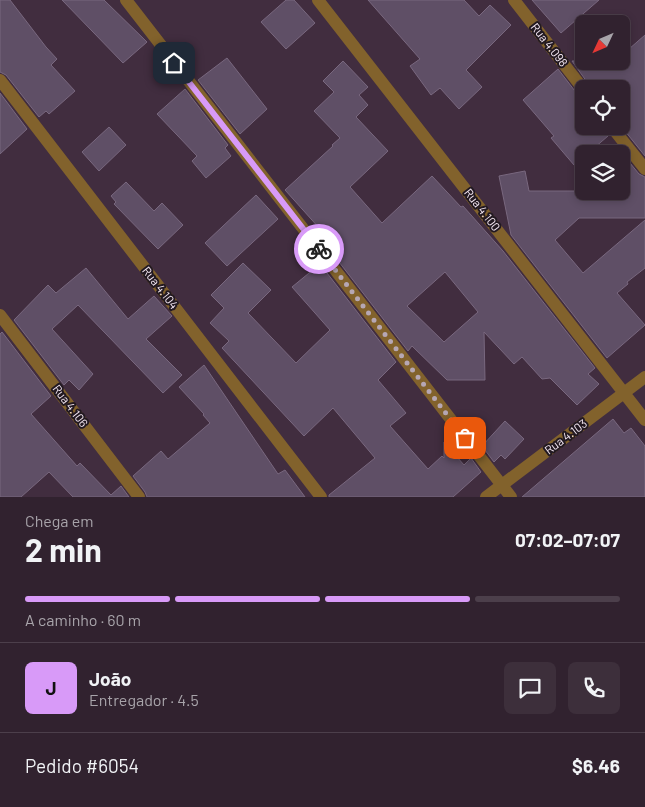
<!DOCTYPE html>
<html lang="pt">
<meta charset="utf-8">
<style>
body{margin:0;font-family:Barlow,sans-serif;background:#3d2f3b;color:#f1f3f6;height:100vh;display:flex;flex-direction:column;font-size:19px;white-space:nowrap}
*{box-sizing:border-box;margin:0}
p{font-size:16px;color:#a8a4aa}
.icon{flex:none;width:28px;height:28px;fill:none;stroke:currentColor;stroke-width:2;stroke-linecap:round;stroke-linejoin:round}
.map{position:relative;height:497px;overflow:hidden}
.drawer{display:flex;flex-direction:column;background:#31222f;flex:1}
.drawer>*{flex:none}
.needle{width:32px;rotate:226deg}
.tools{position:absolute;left:575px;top:15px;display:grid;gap:10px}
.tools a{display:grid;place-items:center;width:55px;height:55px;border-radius:8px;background:#31222f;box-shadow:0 2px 8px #0003,0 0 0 1px #4c3f4b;font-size:25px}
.pin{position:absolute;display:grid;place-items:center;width:42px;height:42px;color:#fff;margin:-21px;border-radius:10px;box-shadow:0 2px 8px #0006}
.courier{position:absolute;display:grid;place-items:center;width:50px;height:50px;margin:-25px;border:4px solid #d89af8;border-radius:50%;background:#fff;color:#222;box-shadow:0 1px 6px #0007}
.summary em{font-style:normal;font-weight:700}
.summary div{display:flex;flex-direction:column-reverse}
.summary{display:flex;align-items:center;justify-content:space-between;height:85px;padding:0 25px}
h1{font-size:32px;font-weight:700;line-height:38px}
.bar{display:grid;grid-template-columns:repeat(4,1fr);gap:8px 5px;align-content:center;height:60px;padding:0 25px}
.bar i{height:6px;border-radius:4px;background:#4c3f4b}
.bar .selected{background:#d89af8}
.bar p{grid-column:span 4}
.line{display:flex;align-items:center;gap:12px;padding:0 25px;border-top:1px solid #4c3f4b}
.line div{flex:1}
.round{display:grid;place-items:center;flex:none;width:52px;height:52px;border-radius:8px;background:#3d2f3b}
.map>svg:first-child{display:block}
.building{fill:#5f4f66;stroke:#79687f;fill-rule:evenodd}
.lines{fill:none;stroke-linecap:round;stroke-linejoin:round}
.street{stroke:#82622c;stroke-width:12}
.done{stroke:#b6a7b4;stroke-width:5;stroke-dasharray:0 9}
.route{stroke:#d89af8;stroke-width:6}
.labels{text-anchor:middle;stroke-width:4;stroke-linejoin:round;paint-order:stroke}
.street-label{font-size:12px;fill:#f5e8f3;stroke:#221921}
</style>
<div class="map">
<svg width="645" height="497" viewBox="0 0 645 497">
<rect width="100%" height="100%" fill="#412d3f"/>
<!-- building -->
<path class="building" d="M 0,0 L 10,0 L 46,47 L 57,59 L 51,65 L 75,91 L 49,114 L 46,111 L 39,117 L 6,75 L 0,72 Z
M 62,0 L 104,0 L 147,42 L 123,63 Z
M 286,0 L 294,0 L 315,23 L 286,49 L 261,22 Z
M 368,0 L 464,0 L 479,16 L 490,5 L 511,25 L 466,70 L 482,87 L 459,109 L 440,88 L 431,95 L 410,66 L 420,59 Z
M 532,0 L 599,0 L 561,33 Z
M 645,35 L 645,156 L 621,126 L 621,89 L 592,89 L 572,61 L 621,61 L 621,56 Z
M 227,58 L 267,109 L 240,134 L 198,80 Z
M 343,61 L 368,87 L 359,95 L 368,105 L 356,117 L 388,151 L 350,187 L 382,223 L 432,176 L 461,207 L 463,206 L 503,251 L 595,368 L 588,374 L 599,384 L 577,405 L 550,378 L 542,379 L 522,357 L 514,364 L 484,332 L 485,380 L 447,380 L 412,346 L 408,351 L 332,253 L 338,249 L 285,190 L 333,146 L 332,145 L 340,138 L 314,111 L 334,92 L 323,81 ZM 445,272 L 478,312 L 444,342 L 407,306 Z
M 558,69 L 578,95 L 584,98 L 584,126 L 603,126 L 608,136 L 587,154 L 584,154 L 584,157 L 574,165 L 551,138 L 554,136 L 523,100 Z
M 185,89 L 228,145 L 225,148 L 231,156 L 206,178 L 192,161 L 197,156 L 157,114 Z
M 0,93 L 27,129 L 0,154 Z
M 109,127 L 126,145 L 99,171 L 82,152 Z
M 621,152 L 639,174 L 645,177 L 645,218 L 579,218 L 555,240 L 583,273 L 645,220 L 645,268 L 627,282 L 628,284 L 617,293 L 645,325 L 607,358 L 511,235 L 499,176 L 525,171 L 529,191 L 621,191 Z
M 126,182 L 154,211 L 162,203 L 183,225 L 158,249 L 114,204 L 116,202 L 111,196 Z
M 256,195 L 278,219 L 227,266 L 205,243 Z
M 243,263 L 271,290 L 248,313 L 296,363 L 330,330 L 292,287 L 320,264 L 396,362 L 378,380 L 406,413 L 390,426 L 428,469 L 442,456 L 444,458 L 444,442 L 464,465 L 471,458 L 481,472 L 453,497 L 329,497 L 329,495 L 375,458 L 333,408 L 304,436 L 222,348 L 229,341 L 210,323 L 224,308 L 211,295 Z
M 86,268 L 128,319 L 154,296 L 172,316 L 146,339 L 182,375 L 163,393 L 78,305 L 52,329 L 93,374 L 79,390 L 69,380 L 64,385 L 14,320 L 48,285 L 56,293 Z
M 2,332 L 51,396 L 31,414 L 77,466 L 80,463 L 111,495 L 121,486 L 129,497 L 73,497 L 49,472 L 21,497 L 0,497 L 0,334 Z
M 204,365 L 278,474 L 285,470 L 305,497 L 147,497 L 145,492 L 133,476 L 161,451 L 168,459 L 210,423 L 203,415 L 204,414 L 179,387 Z
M 613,419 L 624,433 L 631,428 L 645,446 L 645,497 L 522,497 Z
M 505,421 L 524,439 L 505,459 L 501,455 L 494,462 L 482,446 Z"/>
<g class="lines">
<!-- street -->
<path class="street" d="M 126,0 L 511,497
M 318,0 L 645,420
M 514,0 L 584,90
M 0,80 L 321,497
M 611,126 L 645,169
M 0,315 L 139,497
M 486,497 L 645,377"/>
</g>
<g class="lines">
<!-- done -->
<path class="done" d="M 319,249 L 465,438"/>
<!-- route -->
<path class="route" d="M 174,63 L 319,249"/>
</g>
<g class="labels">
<!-- street labels -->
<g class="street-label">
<text transform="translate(549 45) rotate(52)" y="4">Rua 4.098</text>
<text transform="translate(482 210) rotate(52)" y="4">Rua 4.100</text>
<text transform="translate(160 288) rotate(52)" y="4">Rua 4.104</text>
<text transform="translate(70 406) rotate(53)" y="4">Rua 4.106</text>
<text transform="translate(566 437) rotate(-37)" y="4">Rua 4.103</text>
</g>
</g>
</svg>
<div class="tools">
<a><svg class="needle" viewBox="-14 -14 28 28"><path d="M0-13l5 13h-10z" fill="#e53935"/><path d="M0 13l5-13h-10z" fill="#a8a4aa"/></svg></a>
<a><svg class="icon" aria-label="locate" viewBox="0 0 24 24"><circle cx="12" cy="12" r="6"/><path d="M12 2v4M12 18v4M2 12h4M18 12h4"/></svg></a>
<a><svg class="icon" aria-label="layers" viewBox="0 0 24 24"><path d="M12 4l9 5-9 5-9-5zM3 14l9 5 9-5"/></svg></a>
</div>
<div class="pin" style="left:465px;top:438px;background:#ea580c"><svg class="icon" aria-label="bag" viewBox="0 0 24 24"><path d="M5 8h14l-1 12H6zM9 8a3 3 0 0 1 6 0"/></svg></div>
<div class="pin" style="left:174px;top:63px;background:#1f2937"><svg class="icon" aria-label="home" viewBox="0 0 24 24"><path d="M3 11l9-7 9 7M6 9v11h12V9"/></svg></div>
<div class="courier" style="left:319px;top:249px"><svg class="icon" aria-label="bike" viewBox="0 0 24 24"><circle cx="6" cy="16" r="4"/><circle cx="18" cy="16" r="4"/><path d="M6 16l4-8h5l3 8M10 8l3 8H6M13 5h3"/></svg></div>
</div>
<section class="drawer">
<div class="summary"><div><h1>2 min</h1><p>Chega em</p></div><em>07:02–07:07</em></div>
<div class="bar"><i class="selected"></i><i class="selected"></i><i class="selected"></i><i></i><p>A caminho · 60 m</p></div>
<div class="line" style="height:90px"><b class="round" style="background:#d89af8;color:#111">J</b><div><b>João</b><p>Entregador · 4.5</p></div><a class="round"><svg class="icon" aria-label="chat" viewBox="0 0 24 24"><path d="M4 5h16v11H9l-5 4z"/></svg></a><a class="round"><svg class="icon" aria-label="phone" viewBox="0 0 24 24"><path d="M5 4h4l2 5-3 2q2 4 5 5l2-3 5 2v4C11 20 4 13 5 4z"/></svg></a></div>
<div class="line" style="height:65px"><div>Pedido #6054</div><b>$6.46</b></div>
</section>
